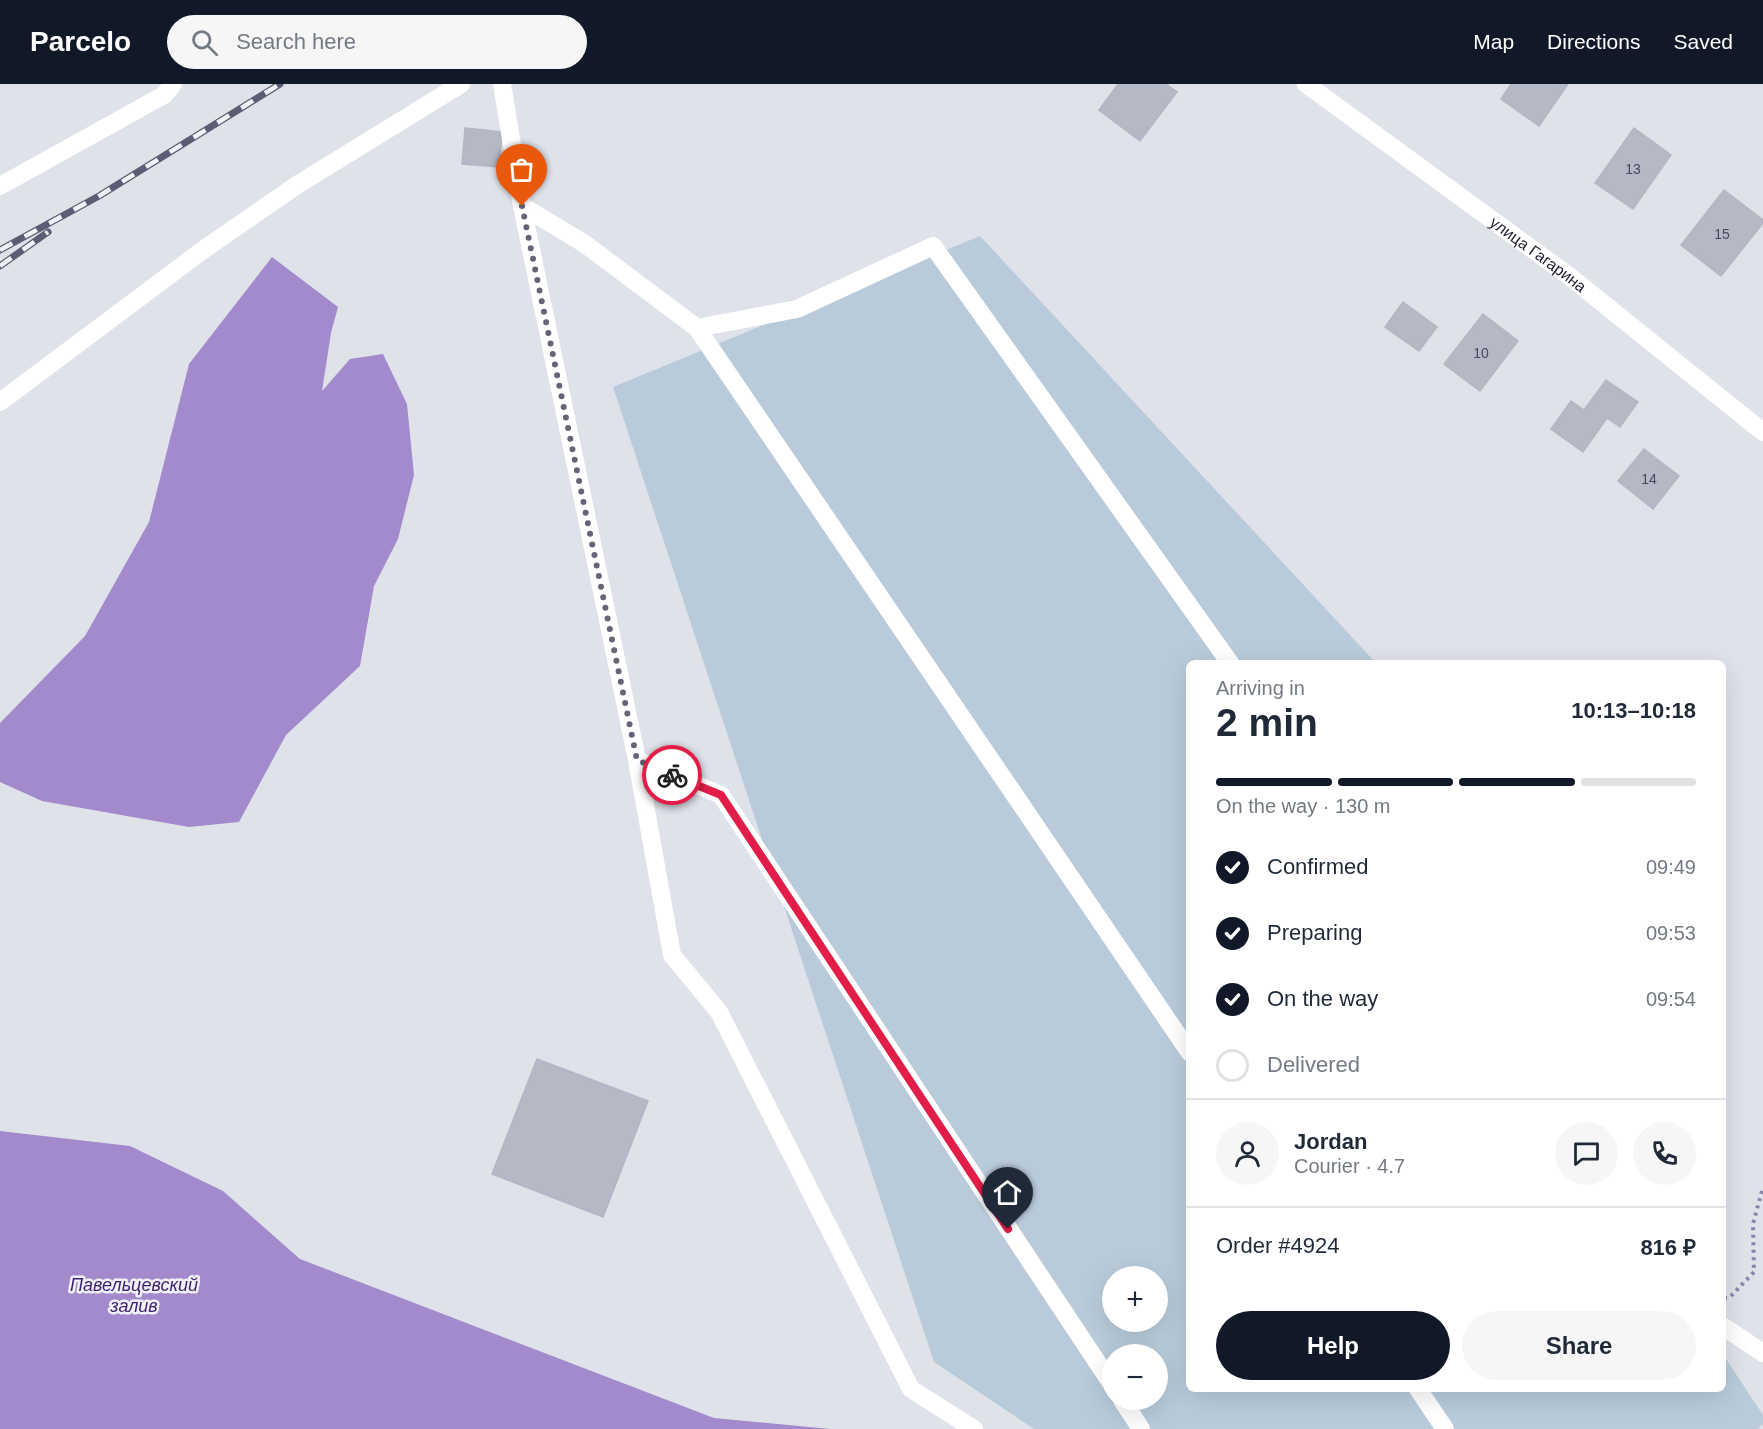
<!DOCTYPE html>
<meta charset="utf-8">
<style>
body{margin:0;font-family:Helvetica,sans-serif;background:#f6f6f7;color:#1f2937;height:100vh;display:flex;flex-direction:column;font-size:22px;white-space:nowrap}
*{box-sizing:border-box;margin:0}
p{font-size:20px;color:#747a83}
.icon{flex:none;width:33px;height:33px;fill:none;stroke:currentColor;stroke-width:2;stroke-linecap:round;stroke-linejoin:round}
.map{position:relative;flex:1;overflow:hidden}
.drawer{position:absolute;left:1186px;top:576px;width:540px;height:732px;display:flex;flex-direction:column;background:#fff;border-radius:9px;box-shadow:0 6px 24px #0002}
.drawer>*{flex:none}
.tools{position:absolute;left:1102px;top:1182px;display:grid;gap:12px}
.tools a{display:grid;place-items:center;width:66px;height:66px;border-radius:50%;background:#fff;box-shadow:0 6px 24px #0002;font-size:30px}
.pin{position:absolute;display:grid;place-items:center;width:51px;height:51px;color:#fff;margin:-62px -26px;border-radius:50% 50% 50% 0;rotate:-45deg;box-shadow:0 0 6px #0007}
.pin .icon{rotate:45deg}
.courier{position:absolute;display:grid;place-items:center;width:60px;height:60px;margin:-30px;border:4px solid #e11d48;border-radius:50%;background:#fff;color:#222;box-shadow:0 2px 8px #0007}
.head em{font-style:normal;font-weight:700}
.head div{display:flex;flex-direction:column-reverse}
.head{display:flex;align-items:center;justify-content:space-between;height:102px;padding:0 30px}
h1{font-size:39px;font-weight:700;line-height:45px}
.bar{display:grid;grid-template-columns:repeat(4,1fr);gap:9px 6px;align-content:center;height:72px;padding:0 30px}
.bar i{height:8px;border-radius:4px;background:#e0e1e3}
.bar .current{background:#111827}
.bar p{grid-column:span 4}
.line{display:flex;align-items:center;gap:15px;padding:0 30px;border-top:2px solid #e0e1e3}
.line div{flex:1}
.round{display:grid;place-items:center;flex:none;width:63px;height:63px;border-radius:32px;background:#f6f6f7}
ol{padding:0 30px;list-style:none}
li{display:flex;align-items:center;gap:18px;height:66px}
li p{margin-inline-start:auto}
li .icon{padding:6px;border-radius:50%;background:#111827;color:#fff;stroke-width:4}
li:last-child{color:#747a83}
li i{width:33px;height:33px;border:3px solid #e0e1e3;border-radius:50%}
.button{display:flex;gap:12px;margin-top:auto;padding:12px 30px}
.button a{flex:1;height:69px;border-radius:36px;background:#111827;color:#fff;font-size:24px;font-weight:700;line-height:69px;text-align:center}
.button a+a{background:#f6f6f7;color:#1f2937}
header{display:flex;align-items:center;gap:36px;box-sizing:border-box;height:84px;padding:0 30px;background:#111827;color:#fff}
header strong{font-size:28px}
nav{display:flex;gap:33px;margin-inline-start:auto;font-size:21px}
.search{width:420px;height:54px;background:#f6f6f7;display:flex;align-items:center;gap:15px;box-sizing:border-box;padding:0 21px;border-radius:33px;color:#747a83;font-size:22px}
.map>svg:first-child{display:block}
.green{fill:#b9cbda;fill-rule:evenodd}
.water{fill:#a28acd}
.building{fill:#b5b9c5;stroke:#b3b6c3;stroke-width:1.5}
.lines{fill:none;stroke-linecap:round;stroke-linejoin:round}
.path{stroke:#8286ac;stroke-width:4;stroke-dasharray:3 4.5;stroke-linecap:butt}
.minor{stroke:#fff;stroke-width:18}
.rail-casing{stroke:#5c5d75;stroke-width:7}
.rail{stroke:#f0f2f7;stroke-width:4.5;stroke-dasharray:14;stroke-linecap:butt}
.done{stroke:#646677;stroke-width:6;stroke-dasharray:0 10.8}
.route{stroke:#e11d48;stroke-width:8}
.labels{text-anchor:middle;stroke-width:5;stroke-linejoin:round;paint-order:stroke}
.number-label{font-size:14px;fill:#47485c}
.street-label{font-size:16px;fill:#222339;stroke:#f0f2f7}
.water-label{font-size:18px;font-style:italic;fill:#3e1f72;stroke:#f0f2f7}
</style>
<header>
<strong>Parcelo</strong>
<div class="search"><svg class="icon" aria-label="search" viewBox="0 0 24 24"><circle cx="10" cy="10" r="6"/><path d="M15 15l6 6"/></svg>Search here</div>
<nav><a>Map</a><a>Directions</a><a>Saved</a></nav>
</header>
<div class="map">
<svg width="1763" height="1345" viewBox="0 0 1763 1345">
<rect width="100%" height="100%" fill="#e0e2ea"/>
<!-- green -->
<path class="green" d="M 980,152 L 1376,579 L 1190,579 L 1190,1305 L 1724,1305 L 1724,1272 L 1763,1331 L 1763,1340 L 1758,1345 L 1034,1345 L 934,1278 L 613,303 ZM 1113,1192 L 1158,1192 L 1158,1238 L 1113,1238 ZM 1113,1270 L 1158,1270 L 1158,1316 L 1113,1316 Z"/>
<!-- water -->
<path class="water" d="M 272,173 L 338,223 L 331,249 L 322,307 L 350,275 L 383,270 L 407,320 L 414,391 L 398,455 L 374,502 L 360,582 L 286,651 L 239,738 L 189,743 L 42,717 L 0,698 L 0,639 L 85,552 L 149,438 L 189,280 Z
M 0,1047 L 130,1062 L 223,1107 L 300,1175 L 714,1334 L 831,1345 L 0,1345 Z"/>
<!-- building -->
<path class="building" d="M 1118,0 L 1166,0 L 1177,8 L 1140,57 L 1099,26 Z
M 1511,0 L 1568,0 L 1539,42 L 1501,15 Z
M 465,44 L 502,48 L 499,83 L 462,80 Z
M 1634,44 L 1671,71 L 1633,125 L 1595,99 Z
M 1724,106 L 1763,136 L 1763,139 L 1721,192 L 1681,161 Z
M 1403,218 L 1437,243 L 1419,267 L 1385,243 Z
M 1483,230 L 1518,257 L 1480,307 L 1444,280 Z
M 1606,296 L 1638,318 L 1620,343 L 1607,334 L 1583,368 L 1551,345 L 1571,317 L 1584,326 Z
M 1644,365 L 1679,392 L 1653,425 L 1618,397 Z
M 537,975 L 648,1017 L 603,1133 L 492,1090 Z"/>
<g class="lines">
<!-- path -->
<path class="path" d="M 1724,1214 L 1730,1213 L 1754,1188 L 1753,1140 L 1763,1103"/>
<!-- minor -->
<g class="minor">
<path d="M 502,0 L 522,122 L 637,676 L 672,871 L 719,928 L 911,1305 L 974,1345"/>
<path id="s1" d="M 1306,0 L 1569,192 L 1763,348"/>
<path d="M 0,102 L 164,11 L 173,0"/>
<path d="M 522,122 L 585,160 L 697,244 L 1190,969"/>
<path d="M 697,244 L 797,225 L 933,162 L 1230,579"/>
<path d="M 0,318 L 203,166 L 297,101 L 461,0"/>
<path d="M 637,676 L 721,711 L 1113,1302"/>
<path d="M 1724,1243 L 1763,1269"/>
<path d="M 1418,1305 L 1445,1345"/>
<path d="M 1122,1316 L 1141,1345"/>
</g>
<defs>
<path id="rail" d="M 0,166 L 99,112 L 280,0
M 0,182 L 48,148"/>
</defs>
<!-- rail casing -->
<use href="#rail" class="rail-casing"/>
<!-- rail -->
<use href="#rail" class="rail"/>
</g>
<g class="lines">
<!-- done -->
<path class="done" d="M 522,122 L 637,676 L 672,691"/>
<!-- route -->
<path class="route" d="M 672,691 L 721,711 L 1008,1145"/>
</g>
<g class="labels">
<!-- number labels -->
<g class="number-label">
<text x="1633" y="90">13</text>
<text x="1722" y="155">15</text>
<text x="1481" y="274">10</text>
<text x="1649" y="400">14</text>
</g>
<!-- street labels -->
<g class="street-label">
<text dy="6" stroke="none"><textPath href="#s1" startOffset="288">улица Гагарина</textPath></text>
</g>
<!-- water labels -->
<g class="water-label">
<text x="134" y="1207">Павельцевский<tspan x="134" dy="21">залив</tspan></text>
</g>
</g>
</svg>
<div class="tools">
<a>+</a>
<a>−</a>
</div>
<div class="pin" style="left:522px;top:122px;background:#ea580c"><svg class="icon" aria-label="bag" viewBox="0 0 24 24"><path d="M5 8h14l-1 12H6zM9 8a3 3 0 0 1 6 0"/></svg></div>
<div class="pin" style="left:1008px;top:1145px;background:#1f2937"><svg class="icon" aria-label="home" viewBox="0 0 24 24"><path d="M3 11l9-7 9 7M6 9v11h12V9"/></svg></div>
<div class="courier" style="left:672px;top:691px"><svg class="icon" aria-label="bike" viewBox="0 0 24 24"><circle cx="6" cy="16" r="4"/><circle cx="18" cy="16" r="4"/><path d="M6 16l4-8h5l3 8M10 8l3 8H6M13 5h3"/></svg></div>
<section class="drawer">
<div class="head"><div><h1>2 min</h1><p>Arriving in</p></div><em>10:13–10:18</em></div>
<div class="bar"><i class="current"></i><i class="current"></i><i class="current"></i><i></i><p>On the way · 130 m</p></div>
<ol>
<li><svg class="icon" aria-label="check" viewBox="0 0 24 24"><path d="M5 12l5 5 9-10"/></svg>Confirmed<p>09:49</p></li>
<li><svg class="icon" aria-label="check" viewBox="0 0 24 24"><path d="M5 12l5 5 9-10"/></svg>Preparing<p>09:53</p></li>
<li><svg class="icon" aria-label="check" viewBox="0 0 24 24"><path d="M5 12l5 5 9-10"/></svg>On the way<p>09:54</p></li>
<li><i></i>Delivered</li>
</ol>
<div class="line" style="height:108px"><a class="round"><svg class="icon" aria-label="person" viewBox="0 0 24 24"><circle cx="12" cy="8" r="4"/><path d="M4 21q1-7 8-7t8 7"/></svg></a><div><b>Jordan</b><p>Courier · 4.7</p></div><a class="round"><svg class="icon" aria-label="chat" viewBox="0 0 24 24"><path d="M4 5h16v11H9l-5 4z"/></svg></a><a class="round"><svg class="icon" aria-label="phone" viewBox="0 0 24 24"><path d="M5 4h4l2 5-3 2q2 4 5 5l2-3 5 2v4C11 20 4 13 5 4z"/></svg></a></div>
<div class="line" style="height:78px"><div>Order #4924</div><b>816 ₽</b></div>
<div class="button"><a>Help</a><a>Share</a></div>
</section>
</div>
